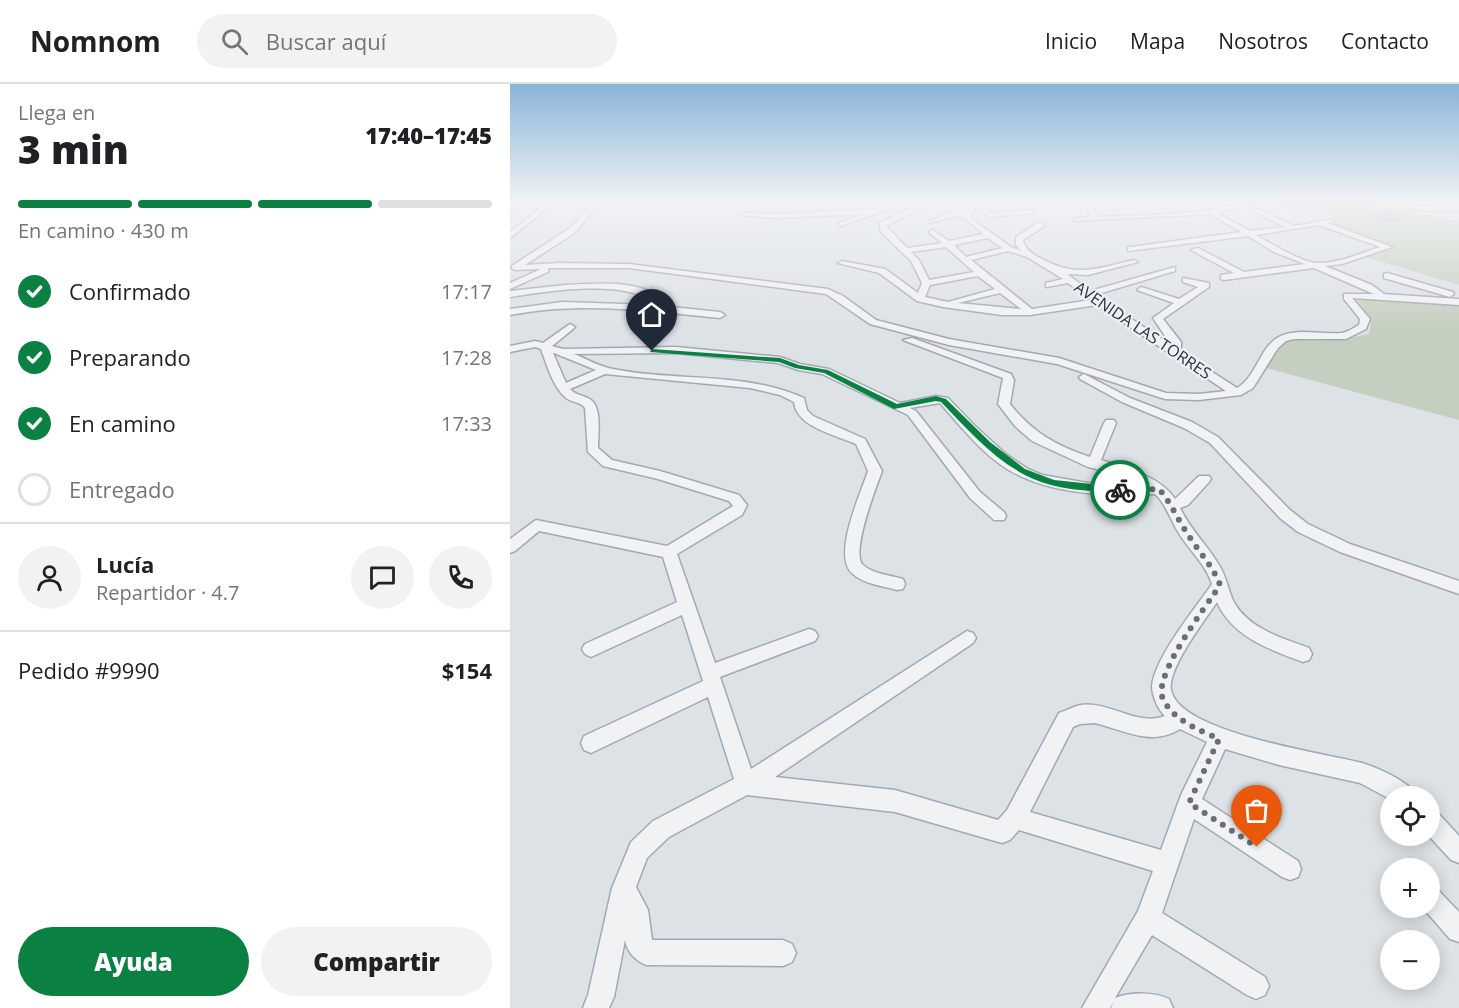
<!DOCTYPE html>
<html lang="es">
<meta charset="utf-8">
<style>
body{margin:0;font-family:"Open Sans",sans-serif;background:#f2f2f2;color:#202124;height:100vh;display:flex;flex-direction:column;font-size:22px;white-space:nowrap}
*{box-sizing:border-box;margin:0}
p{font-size:20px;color:#757577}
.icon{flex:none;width:33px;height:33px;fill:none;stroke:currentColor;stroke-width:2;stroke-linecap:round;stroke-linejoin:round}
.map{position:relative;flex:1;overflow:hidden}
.side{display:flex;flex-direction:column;background:#fff;width:510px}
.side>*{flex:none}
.fabs{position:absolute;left:870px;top:702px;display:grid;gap:12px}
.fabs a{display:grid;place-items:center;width:60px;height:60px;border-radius:50%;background:#fff;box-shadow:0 3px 15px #0003;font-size:30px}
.pin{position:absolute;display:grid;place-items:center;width:51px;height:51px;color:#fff;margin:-62px -26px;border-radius:50% 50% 50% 0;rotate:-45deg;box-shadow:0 0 6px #0007}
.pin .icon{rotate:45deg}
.courier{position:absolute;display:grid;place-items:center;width:60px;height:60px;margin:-30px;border:4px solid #0b8043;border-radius:50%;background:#fff;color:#222;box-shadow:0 2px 8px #0007}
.head em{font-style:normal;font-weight:800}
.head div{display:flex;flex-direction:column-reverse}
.head{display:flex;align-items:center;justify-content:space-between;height:102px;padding:0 18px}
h1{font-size:39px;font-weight:800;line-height:45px}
.bar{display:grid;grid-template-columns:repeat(4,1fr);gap:9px 6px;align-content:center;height:72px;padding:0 18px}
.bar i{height:8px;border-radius:4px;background:#e0e0e0}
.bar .current{background:#0b8043}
.bar p{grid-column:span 4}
.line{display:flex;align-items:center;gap:15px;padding:0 18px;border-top:2px solid #e0e0e0}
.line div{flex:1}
.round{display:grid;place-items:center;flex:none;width:63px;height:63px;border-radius:32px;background:#f2f2f2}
ol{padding:0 18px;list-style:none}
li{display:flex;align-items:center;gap:18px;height:66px}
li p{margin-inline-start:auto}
li .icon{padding:6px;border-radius:50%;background:#0b8043;color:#fff;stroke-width:4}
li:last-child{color:#757577}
li i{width:33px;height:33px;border:3px solid #e0e0e0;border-radius:50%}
.action{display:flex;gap:12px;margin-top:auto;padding:12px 18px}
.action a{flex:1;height:69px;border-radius:36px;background:#0b8043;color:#fff;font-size:24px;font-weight:800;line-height:69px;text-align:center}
.action a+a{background:#f2f2f2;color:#202124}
header{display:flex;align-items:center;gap:36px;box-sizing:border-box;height:84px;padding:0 30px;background:#fff;border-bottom:2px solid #e0e0e0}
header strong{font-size:28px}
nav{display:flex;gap:33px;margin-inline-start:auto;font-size:21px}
.search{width:420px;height:54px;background:#f2f2f2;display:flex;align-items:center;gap:15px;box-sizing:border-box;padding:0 21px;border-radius:33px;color:#757577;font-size:22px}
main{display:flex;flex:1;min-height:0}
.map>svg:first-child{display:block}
.green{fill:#c5cfbf}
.building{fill:#b5bbc2}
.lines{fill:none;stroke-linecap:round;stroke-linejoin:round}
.minor-casing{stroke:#a3a9af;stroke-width:3}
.minor{fill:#f0f2f4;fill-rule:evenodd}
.route{fill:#0b8043}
.done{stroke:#676f77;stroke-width:6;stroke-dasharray:0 10.8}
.labels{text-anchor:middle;stroke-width:4.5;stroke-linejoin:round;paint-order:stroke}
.far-street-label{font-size:16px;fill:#28313b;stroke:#edf0f4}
</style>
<header>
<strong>Nomnom</strong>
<div class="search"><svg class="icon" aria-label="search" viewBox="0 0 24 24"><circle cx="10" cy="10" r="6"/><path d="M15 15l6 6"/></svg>Buscar aquí</div>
<nav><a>Inicio</a><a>Mapa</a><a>Nosotros</a><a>Contacto</a></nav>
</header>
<main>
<section class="side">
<div class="head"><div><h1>3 min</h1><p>Llega en</p></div><em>17:40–17:45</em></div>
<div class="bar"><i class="current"></i><i class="current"></i><i class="current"></i><i></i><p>En camino · 430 m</p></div>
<ol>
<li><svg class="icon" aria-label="check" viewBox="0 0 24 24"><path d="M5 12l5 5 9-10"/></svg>Confirmado<p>17:17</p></li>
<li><svg class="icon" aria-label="check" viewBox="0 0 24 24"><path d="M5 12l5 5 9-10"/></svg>Preparando<p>17:28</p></li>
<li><svg class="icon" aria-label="check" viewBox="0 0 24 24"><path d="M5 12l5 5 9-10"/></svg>En camino<p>17:33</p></li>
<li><i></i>Entregado</li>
</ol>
<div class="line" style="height:108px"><a class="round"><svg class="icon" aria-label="person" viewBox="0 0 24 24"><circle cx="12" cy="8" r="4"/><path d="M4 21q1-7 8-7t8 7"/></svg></a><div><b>Lucía</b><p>Repartidor · 4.7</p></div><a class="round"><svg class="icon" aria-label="chat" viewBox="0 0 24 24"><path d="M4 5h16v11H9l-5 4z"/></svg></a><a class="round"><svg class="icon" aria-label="phone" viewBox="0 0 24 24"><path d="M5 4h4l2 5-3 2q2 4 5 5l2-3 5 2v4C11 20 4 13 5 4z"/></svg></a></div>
<div class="line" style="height:78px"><div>Pedido #9990</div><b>$154</b></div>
<div class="action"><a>Ayuda</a><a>Compartir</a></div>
</section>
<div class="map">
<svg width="949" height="924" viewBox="0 0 949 924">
<rect width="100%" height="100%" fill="#dde2e6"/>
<!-- green -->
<path class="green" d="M 754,117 L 856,117 L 949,138 L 949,201 L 856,173 L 884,163 L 819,141 L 831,136 L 798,125 L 787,128 Z
M 846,214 L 949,222 L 949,336 L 756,284 C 777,247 781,258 817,256 C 831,255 845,253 859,250 L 861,239 Z"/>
<!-- building -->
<path class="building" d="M 881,125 L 891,129 L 890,138 L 874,138 L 855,130 Z"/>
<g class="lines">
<defs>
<path id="minor" d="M 8,117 L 16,117 L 0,127 L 0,122 Z
M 39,117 L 46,117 L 0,154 L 0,148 Z
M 87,117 L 95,117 L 84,124 L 66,148 L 15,181 L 49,179 L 119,180 L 318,205 L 333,212 L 366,236 L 439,255 L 549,274 L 656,309 L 689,310 L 716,307 L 587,221 L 520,231 L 492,231 L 433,223 L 407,217 L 369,189 L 328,179 L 332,177 L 375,185 L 408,209 L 412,199 L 401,177 L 371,148 L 369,139 L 415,117 L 424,117 L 376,142 L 397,164 L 432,159 L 419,148 L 423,146 L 439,157 L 473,150 L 455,134 L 447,132 L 420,139 L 420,137 L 443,128 L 430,117 L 437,117 L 449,126 L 459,123 L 461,117 L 495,117 L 471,121 L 481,129 L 525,126 L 523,129 L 480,133 L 466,124 L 460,130 L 463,136 L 501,163 L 511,167 L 506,161 L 506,153 L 527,139 L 533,139 L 533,143 L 513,156 C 515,166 524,171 532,175 C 567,194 588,184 624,176 L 628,178 L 578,191 L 557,190 L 580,207 L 665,183 L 665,187 L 585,211 L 661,261 L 643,234 L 664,219 L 627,206 L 631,203 L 669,215 L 688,203 L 673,198 L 673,194 L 699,199 L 699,203 L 653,235 L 671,258 L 671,268 L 727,304 C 746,293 749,266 767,254 C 785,243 812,251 832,249 C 838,248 843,244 849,241 L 850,235 L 834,215 L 834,210 L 864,210 L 804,184 L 714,196 L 711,195 L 711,191 L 724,189 L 681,166 L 688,164 L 734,188 L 795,180 L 764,168 L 738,152 L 618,167 L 618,163 L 621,163 L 731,148 L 700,130 L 563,137 L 565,134 L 581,133 L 574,117 L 580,117 L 588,133 C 625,131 664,132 701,126 C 717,123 731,117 747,117 L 707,129 L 740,147 L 775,143 L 739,125 L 741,122 L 784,142 L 824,135 L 824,137 L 817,139 L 882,163 L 832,180 L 815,182 L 862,201 L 874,210 L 949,215 L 949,221 L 842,214 L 860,235 L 856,245 L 836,255 L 784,255 L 776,257 L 768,264 L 743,304 L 731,311 L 689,316 L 655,315 L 547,280 L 439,261 L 360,240 L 316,210 L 119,184 L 38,184 L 38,188 L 0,205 L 0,199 L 31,185 L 5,186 L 1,184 L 2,182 L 60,144 L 80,122 ZM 809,141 L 870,163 C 851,169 827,180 806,179 C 789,177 762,160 746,151 ZM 478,154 L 492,164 L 456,173 L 444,161 ZM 436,163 L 464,188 L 419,196 L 409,176 L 401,168 ZM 498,167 L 517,173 L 553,195 L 536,199 L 536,203 L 558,199 L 581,216 L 522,225 L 461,176 ZM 468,192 L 485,205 L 438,218 L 415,213 L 420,201 ZM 490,209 L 511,225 L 448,219 Z
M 228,117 L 282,117 L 279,119 Z
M 369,117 L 375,117 L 375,123 L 391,117 L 401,117 L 331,142 L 329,139 L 354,130 L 267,134 L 231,131 L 234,129 L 267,130 L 368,125 Z
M 877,117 L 890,117 L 916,123 L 949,123 L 949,127 L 916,127 Z
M 877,189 L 943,208 L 944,210 L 940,213 L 874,194 L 874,190 Z
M 55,201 C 85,200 130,194 153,217 L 152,222 L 210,228 L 215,231 L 210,234 C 139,227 71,217 0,231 L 0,225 L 52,218 L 143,221 L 144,218 C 112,195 38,207 0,213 L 0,207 Z
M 60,240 L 65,243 L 63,245 L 42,262 L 53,265 L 166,263 L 270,273 L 290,280 L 319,285 L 390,319 L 426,312 L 438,314 L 465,342 L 497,371 L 518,385 L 532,391 L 578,399 L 630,401 L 603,389 L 578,383 L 522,357 L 505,342 L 488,320 L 493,294 L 393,256 L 402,254 L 501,290 L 504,296 L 500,320 C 521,347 546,362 580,373 L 594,339 L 596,336 L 604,336 L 606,339 L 591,376 C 616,384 650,392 665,415 L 689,392 L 699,392 L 701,395 L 699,398 L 678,421 L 670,424 C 680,445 697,461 709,481 C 717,493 718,508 725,520 C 740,545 774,555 799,564 L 802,570 L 799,576 L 793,578 C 761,566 722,553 707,518 C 695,536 657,585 661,606 C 669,649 814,669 852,679 C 868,684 883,691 897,701 L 901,705 L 904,712 L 880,712 L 880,715 L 850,699 L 769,681 L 715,665 L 692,715 L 788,777 L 791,785 L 788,793 L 780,796 L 772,793 L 684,735 L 652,829 L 755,893 L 759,902 L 755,911 L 746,915 L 737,911 L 642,851 L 605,914 C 621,908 644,908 659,915 L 663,924 L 601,924 L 604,917 L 600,924 L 572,924 L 628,827 L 643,787 L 509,746 L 500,756 L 492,759 L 385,728 L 237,711 L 159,753 L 137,774 L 126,803 L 138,826 L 142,856 L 273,856 L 282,860 L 286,869 L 282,878 L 273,882 L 136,881 C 125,876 117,868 115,856 L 104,913 L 99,924 L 73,924 L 78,911 L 102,804 L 121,758 L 143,737 L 224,695 L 198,613 L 81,669 L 74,666 L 71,659 L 74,652 L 193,597 L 172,531 L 81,573 L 75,570 L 72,565 L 75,560 L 167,518 L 153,473 L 29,447 L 5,467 L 0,469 L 0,455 L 26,436 L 157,462 L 223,422 L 219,417 L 148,395 L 93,382 L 78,368 L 75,324 C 70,317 61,319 55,313 C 42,301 37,281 31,265 L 25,263 L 0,268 L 0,262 L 25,257 L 33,259 ZM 43,269 L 44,269 L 86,286 L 56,299 ZM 166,269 L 268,279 L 288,286 L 312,290 L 398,331 L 460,414 L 484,436 L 494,436 L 496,432 L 494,428 L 470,408 L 406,327 L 400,324 L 430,319 C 453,345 477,376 508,391 C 549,411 600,412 645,410 C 657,421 661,438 670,451 C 681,468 696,481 702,500 C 685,525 645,573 642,602 C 642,611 648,626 655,632 C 627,643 600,617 571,621 C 564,622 556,627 549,629 L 497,726 L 488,736 L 385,706 L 265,693 L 463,559 L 466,554 L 463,549 L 457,547 L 241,685 L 210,593 L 305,557 L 308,552 L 305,547 L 299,545 L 205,579 L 167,470 L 232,431 L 237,421 L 229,411 L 150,387 L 102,376 L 88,364 C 88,351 92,324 81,316 C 75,311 66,312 60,305 L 95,290 L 240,304 L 270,311 L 284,318 C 286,343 326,351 346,360 L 358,387 C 351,409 321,473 343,490 C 354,500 373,502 387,506 L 393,505 L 395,500 L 393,495 C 380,491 363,490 353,481 C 340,469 366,404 372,387 L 355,355 L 303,332 L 297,326 L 294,314 C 233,287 167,298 103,285 C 90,283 77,275 64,270 ZM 585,639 C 614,646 641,663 670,645 L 697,658 L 671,711 L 651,766 L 520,728 L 563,643 L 570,640 Z
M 574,290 L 620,314 L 682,338 L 708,353 L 780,426 L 798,440 L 840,460 L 949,497 L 949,510 L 830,468 L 788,448 L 770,434 L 700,359 L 674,344 L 612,318 L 570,295 L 569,293 Z
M 920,726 L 928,729 L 949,752 L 949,779 L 941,776 L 919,752 Z
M 920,802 L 928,806 L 949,828 L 949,858 L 940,855 L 913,824 L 920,824 Z"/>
</defs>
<!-- minor casing -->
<use href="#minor" class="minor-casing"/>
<!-- minor -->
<use href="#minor" class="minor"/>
</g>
<!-- sky -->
<linearGradient id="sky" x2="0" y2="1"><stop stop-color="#89b4d9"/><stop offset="0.47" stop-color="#f0f2f4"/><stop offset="1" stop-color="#f0f2f4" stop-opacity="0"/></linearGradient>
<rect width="949" height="247" fill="url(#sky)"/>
<!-- route -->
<path class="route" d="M 142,265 L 270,274 L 289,281 L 318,286 L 387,320 L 426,312 L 436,315 L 480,358 L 515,385 L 544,396 L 610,403 L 615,406 L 610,409 C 588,407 563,407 541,401 C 495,389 463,351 431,318 L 426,317 L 384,325 L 314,289 L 285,284 L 269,278 L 140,268 Z"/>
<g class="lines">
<!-- done -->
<path class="done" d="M 610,406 L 649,405 C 661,419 667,434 677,449 C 688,467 703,482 710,501 C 696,523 642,592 653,615 C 663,636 689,646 709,655 L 679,719 L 747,763"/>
</g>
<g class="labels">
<!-- far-street labels -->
<g class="far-street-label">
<text transform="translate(633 246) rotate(34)" y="6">AVENIDA LAS TORRES</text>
</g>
</g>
</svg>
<div class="fabs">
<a><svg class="icon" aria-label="locate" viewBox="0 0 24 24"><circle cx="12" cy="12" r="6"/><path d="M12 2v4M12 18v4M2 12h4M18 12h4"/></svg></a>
<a>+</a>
<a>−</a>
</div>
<div class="pin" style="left:747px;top:763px;background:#ea580c"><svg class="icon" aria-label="bag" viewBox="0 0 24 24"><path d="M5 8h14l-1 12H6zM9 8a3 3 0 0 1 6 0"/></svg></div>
<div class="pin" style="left:142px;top:267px;background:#1f2937"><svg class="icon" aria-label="home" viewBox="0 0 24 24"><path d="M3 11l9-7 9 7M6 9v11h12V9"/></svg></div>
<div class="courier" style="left:610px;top:406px"><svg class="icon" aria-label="bike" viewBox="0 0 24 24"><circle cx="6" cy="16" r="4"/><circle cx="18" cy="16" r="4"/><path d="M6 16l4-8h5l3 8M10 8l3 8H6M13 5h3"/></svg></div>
</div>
</main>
